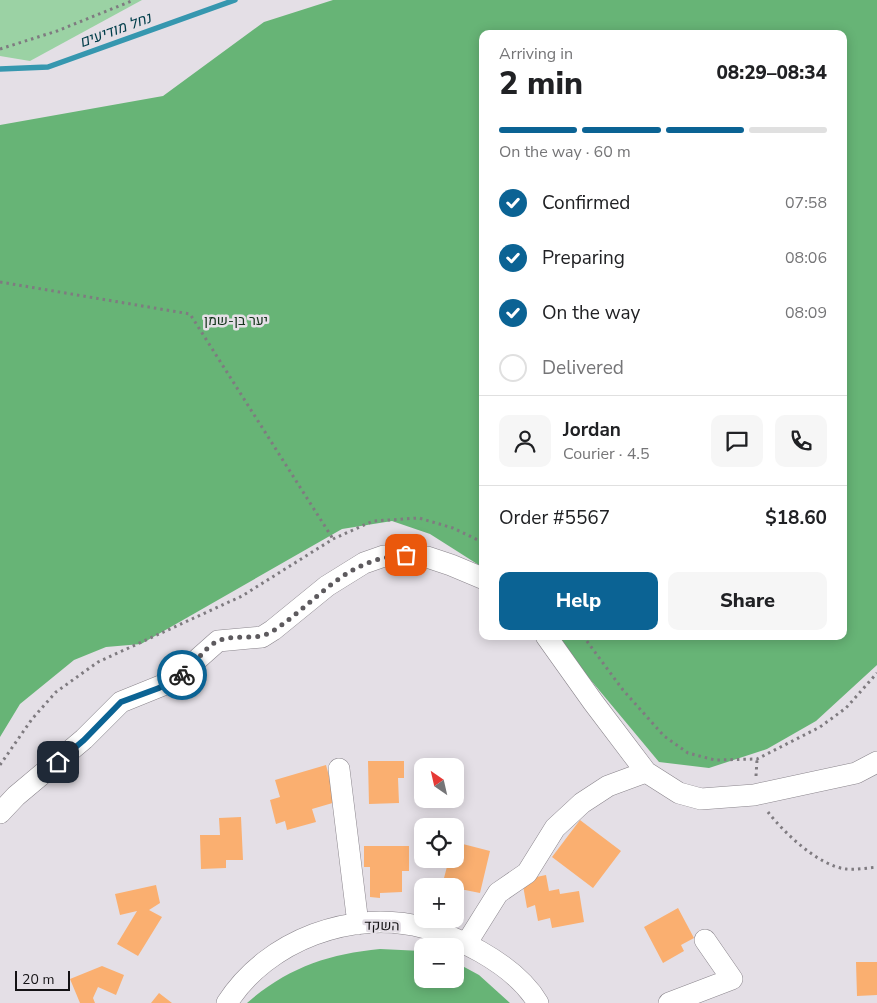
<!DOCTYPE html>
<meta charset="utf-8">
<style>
body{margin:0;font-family:"Nunito Sans",Heebo,sans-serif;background:#f6f6f6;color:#202124;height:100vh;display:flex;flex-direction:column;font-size:19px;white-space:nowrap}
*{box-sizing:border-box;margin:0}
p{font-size:16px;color:#757577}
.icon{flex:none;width:28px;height:28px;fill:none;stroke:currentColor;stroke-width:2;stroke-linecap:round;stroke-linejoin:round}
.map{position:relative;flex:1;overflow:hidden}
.drawer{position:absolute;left:479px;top:30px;width:368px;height:610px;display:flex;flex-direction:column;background:#fff;border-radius:10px;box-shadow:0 2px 12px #0003}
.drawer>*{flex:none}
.needle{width:32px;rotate:326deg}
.controls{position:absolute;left:414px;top:758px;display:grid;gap:10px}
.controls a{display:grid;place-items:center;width:50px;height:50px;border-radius:10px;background:#fff;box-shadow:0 2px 12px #0003;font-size:25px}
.scale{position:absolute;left:15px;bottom:12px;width:55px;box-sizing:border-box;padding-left:5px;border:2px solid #141215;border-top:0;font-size:14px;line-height:18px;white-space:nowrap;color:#141215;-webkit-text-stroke:4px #e4dfe6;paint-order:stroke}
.pin{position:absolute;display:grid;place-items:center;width:42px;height:42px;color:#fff;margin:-21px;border-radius:10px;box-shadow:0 2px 8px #0006}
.courier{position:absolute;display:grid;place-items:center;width:50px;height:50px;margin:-25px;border:4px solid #0b6394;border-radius:50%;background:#fff;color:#222;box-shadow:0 1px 6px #0007}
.headline em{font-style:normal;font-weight:800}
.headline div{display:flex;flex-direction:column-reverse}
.headline{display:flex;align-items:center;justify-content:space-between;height:85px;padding:0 20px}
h1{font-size:32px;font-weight:800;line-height:38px}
.bar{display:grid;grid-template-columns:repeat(4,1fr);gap:8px 5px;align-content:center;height:60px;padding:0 20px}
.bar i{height:6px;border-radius:4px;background:#e0e0e0}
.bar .active{background:#0b6394}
.bar p{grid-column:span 4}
.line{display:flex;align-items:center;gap:12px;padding:0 20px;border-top:1px solid #e0e0e0}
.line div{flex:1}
.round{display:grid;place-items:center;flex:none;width:52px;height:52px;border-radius:10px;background:#f6f6f6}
ol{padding:0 20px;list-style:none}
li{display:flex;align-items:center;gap:15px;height:55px}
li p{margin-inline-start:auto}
li .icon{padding:5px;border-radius:50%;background:#0b6394;color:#fff;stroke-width:4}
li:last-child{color:#757577}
li i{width:28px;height:28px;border:2px solid #e0e0e0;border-radius:50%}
.primary-button{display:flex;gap:10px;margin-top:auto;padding:10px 20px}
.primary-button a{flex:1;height:58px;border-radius:10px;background:#0b6394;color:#fff;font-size:20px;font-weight:800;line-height:58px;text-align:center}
.primary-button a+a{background:#f6f6f6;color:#202124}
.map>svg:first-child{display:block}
.green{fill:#9bd2a4}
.forest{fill:#67b476}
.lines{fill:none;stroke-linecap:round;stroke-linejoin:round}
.stream{stroke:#3697af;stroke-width:5.5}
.building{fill:#faaf70}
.minor-casing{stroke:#8a858c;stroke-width:22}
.path{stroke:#7f7b80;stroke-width:3;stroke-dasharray:2.5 4;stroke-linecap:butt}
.minor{stroke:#fff;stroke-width:21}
.done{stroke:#5d5a5e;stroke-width:5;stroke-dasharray:0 9}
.route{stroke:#0b6394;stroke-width:6}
.labels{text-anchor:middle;stroke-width:5;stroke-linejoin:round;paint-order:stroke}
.park-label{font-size:14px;fill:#14341b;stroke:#e4dfe6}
.street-label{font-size:14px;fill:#141215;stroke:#e4dfe6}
.water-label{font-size:15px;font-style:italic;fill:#003d4a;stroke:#e4dfe6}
</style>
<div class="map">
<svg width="877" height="1003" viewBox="0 0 877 1003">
<rect width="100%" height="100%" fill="#e4dfe6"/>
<!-- green -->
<path class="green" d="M 0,0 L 142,0 L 30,61 L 0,56 Z"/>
<!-- forest -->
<path class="forest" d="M 333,0 L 877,0 L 877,665 L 816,721 L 767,749 L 709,768 L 659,762 L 554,636 L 842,636 L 842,34 L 482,34 L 482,567 L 430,534 L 392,521 L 342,529 L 141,644 L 106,647 L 74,660 L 20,704 L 0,737 L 0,125 L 163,96 L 264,22 Z
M 380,949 L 422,951 L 422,979 L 455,979 L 455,962 L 479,975 L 510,1003 L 247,1003 C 287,968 328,954 380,949 Z"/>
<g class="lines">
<!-- stream -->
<path class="stream" d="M 0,69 L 48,67 L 235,0"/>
</g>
<!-- building -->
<path class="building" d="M 368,761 L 404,761 L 404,778 L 398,778 L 399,803 L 369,804 Z
M 326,765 L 336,802 L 312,809 L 316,822 L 287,830 L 285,821 L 276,824 L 270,800 L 280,797 L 275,780 Z
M 241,817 L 243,860 L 226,860 L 226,868 L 201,869 L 200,835 L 220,835 L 219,818 Z
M 580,820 L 621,851 L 593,888 L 552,857 Z
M 455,842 L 490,851 L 480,893 L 455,888 L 455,878 L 444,878 L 449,859 L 455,859 Z
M 364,846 L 409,846 L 409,871 L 402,871 L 402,892 L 380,893 L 380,898 L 370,897 L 370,867 L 364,867 Z
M 546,875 L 549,891 L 559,889 L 560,894 L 579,891 L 584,922 L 552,928 L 550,918 L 538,921 L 535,905 L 527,908 L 522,880 Z
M 156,885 L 160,903 L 149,910 L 162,917 L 138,956 L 117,944 L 137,911 L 120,915 L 115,894 Z
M 678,908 L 694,938 L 681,945 L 684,951 L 663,963 L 644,927 Z
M 856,962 L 877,962 L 877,995 L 857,996 Z
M 102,966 L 124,975 L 116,995 L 98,987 L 93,998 L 95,1003 L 80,1003 L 70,979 Z
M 159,993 L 172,1003 L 151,1003 Z"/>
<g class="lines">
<defs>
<path id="minor" d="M 546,636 L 593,702 L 646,772 L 679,793 L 701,799 L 754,795 L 856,773 L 877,762
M 339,769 L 358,924
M 0,813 L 16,796 L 84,739 L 121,702 L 173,681 L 218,641 L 262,637 L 273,630 L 327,586 L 364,563 L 384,556 L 427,557 L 451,565 L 482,578
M 466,944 L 498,893 L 527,873 L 555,828 L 582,803 L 608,786 L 646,772
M 227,1003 C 267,940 353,908 425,928 C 445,933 463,942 481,952 C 502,964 525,981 538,1003
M 669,1003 L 732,979 L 705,940"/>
</defs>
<!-- minor casing -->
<use href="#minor" class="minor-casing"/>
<!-- path -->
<path class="path" d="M 0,49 L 57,31 L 134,0
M 0,282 L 190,314 L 333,539
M 583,636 L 623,690 L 664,736 L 688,753 L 715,760 L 757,759 L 820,727 L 846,708 L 877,673
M 0,765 L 32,719 L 56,692 L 98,662 L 242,596 L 333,539 L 373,521 L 419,518 L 453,528 L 482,542
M 756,776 L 757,760
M 768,812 C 784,833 819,866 846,869 C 856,870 867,868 877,867"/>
<!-- minor -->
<use href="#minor" class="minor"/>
</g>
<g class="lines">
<!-- done -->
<path class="done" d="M 182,675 C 195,665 203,648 218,641 C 235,633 256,642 273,631 C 320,600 344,558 406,555"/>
<!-- route -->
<path class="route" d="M 58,762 L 84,740 L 121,702 L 159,688 L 182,675"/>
</g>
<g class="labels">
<!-- park labels -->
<g class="park-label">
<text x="236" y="325">יער בן-שמן</text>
</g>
<!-- street labels -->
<g class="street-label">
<text transform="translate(382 925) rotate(1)" y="5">השקד</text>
</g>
<!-- water labels -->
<g class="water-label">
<text transform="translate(115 30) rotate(-20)" y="5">נחל מודיעים</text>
</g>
</g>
</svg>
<div class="controls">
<a><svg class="needle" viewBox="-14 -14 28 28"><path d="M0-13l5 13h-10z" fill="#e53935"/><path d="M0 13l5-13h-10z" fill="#757577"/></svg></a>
<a><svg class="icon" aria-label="locate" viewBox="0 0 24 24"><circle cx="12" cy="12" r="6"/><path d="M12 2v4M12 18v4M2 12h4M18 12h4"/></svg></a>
<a>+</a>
<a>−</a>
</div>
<div class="scale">20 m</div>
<div class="pin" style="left:406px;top:555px;background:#ea580c"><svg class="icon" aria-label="bag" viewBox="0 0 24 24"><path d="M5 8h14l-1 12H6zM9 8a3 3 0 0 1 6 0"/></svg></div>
<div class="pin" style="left:58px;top:762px;background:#1f2937"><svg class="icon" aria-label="home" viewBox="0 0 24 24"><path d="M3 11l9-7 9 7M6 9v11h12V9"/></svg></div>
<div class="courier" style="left:182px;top:675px"><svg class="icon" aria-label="bike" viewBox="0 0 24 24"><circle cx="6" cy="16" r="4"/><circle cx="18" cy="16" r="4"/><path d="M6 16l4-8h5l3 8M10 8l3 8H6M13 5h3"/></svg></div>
<section class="drawer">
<div class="headline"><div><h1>2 min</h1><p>Arriving in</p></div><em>08:29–08:34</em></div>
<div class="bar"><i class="active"></i><i class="active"></i><i class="active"></i><i></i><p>On the way · 60 m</p></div>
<ol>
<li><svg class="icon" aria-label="check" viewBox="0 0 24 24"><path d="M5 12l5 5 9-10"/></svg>Confirmed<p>07:58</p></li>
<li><svg class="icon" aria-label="check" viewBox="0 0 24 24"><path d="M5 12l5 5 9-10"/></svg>Preparing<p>08:06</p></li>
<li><svg class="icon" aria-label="check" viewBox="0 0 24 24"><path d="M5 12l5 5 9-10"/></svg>On the way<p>08:09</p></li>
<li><i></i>Delivered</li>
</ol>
<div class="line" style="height:90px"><a class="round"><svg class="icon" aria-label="person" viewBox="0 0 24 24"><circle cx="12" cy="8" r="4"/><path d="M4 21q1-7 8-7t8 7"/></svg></a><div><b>Jordan</b><p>Courier · 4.5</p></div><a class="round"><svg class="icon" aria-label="chat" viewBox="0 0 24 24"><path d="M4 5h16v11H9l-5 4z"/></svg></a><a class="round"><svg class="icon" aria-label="phone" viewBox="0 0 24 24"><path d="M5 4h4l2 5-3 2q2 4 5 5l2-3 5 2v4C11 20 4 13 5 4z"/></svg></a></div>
<div class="line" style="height:65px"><div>Order #5567</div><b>$18.60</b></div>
<div class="primary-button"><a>Help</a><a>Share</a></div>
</section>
</div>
